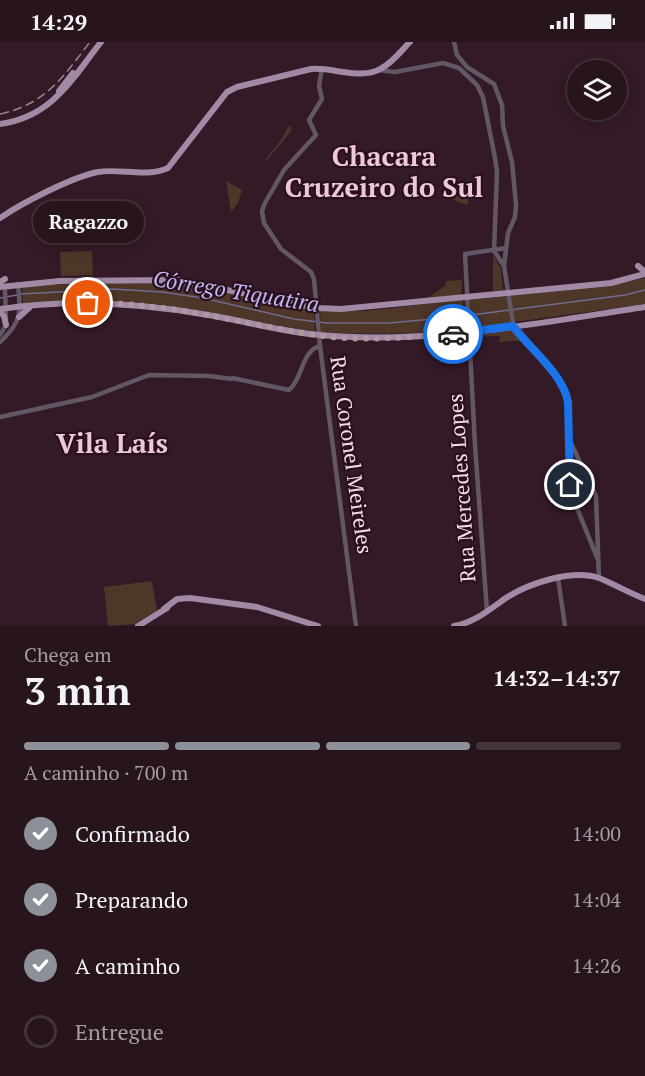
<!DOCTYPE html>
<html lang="pt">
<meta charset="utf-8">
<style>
body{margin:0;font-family:"PT Serif",serif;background:#33212a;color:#f1f3f6;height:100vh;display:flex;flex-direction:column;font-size:22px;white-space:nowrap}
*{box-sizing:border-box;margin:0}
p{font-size:20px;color:#a49ea4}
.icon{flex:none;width:33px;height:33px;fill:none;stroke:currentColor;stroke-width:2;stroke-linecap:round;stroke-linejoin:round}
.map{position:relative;height:584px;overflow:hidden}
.sheet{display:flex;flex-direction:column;background:#27141d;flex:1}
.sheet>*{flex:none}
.fabs{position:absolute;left:567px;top:18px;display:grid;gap:12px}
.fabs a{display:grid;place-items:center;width:60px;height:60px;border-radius:50%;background:#27141d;box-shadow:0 3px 15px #0003,0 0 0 2px #43333b;font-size:30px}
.pin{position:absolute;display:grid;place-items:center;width:51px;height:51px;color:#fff;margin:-26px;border:3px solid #fff;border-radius:50%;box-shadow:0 2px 6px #0007}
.courier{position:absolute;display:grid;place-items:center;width:60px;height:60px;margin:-30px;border:4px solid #1a73e8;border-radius:50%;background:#fff;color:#222;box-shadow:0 2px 8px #0007}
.bubble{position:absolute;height:42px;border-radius:21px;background:#27141d;box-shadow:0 3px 15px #0003,0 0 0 2px #43333b;font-size:20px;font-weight:700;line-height:42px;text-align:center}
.headline em{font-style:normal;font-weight:700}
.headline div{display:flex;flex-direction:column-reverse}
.headline{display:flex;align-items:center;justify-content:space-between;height:102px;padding:0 24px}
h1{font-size:39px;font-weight:700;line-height:45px}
.bar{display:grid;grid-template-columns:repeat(4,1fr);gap:9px 6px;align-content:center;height:72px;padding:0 24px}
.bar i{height:8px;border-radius:4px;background:#43333b}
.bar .selected{background:#8c9099}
.bar p{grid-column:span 4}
ol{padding:0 24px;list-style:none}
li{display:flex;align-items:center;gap:18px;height:66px}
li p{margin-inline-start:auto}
li .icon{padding:6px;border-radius:50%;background:#8c9099;color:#fff;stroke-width:4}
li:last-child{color:#a49ea4}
li i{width:33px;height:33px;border:3px solid #43333b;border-radius:50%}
.status{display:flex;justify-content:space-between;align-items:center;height:42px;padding:0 30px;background:#27141d;direction:ltr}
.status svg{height:16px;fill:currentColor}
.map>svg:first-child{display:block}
.green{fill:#4e3628}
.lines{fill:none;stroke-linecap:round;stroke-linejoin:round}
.stream{stroke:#706c90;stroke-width:1.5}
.minor{stroke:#625764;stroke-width:4.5}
.major{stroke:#a08aa5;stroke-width:6}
.rail{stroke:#9c8691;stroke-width:1.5;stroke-dasharray:9 4.5;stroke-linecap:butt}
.done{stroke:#ae99a3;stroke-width:6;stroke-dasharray:0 10.8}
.route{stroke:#1a73e8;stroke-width:8}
.labels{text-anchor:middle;stroke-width:4.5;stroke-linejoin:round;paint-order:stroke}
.street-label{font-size:21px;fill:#f0dee6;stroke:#2a101d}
.water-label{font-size:22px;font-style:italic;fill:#bfb8f5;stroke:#2a101d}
.district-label{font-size:27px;font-weight:bold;fill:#edc8d8;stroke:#2a101d}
</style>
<div class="status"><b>14:29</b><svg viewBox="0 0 49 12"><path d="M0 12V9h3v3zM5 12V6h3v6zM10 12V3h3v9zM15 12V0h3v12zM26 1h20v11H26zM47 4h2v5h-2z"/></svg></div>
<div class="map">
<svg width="645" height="584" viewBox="0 0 645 584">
<rect width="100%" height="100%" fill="#341a27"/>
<!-- green -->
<path class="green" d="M 289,84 L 291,84 L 291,89 L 267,118 L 265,118 L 281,98 Z
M 469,138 L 468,163 L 453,158 Z
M 226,139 L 242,148 L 238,161 L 231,170 Z
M 92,209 L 93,233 L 61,234 L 60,210 Z
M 493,213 L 501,227 L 503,248 L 493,249 Z
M 645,236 L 645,262 L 471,286 L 470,258 L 612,243 Z
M 462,238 L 461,253 L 428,256 L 445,244 L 446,239 Z
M 174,240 L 314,268 L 315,290 L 159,264 L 23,262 L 22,243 Z
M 463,258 L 465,287 C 416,292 369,293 321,290 L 320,269 L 365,269 Z
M 510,287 L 522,299 L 507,299 L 499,301 L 500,294 L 471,295 L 472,293 Z
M 152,539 L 157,569 L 134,582 L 108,584 L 104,545 Z"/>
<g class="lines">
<!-- stream -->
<path class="stream" d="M 21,252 L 113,247 L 162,250 L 203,256 L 294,277 L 327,281 L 389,281 L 466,274
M 0,256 L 17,253
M 471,273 L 625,253 L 645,248"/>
<!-- minor -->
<path class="minor" d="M 454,0 L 457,13 L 467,25 L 494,42 L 502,63 L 503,84 L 512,120 L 516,163 L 515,175 L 508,191 L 504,224 L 513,281 L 514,286 L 558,338 L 567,354 L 571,451 L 598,518
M 322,26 L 319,44 L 322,57 L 309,78 L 316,93 L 284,128 L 265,161 L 262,169 L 264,181 L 281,207 L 311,230 L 314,237 L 320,304 L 356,584
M 379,28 L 395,30 L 443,21 L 459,26 L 477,43 L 483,55 L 495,116 L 497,130 L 494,209 L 504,224
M 0,293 L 6,283 L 5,244
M 0,300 C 22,280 21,270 18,242
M 232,336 L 289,348 C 303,337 301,309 320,304
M 0,375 L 92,355 L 149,333 L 209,334 L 232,337
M 571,401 L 596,454 L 599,536
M 558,536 L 565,584
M 487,569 L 475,403 L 465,212 L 506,206"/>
<!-- major -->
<path class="major" d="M 59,49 L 73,31
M 0,82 C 52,75 72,37 101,0
M 0,176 C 22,161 72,135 98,130 C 120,126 146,136 168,126 L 227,50 L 237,45 L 311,27 C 334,25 361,39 382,26 C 393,20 401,9 410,0
M 638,224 L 645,230
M 0,240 L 5,237
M 0,245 L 60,239 L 177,238 L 317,266 L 341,267 L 611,241 L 645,232
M 0,267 C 69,257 140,261 208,273 C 245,279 282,290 320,293 C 428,303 538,281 645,265
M 0,270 L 4,274 L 6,283
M 19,275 L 30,265
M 164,567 L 177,557 L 190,556 L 257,565 L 318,584
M 138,584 L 167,566
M 454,584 C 474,581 490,567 506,556 C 529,541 572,527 599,536 C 614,542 629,551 645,557"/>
<!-- rail -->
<path class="rail" d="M 0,72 C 46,62 63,35 90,0"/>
</g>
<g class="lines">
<!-- done -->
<path class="done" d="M 88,261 C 165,260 239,281 315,293 C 360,300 408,295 453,292"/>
<!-- route -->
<path class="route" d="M 453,292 L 513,284 C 530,307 563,332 568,360 L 570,443"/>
</g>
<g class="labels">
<!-- street labels -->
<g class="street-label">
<text transform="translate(351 413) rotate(82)" y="7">Rua Coronel Meireles</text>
<text transform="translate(462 446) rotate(-94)" y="7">Rua Mercedes Lopes</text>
</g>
<!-- water labels -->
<g class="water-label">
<text transform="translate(236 249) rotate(9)" y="8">Córrego Tiquatira</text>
</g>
<!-- district labels -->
<g class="district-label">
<text x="384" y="124">Chacara<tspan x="384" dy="31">Cruzeiro do Sul</tspan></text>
<text x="112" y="411">Vila Laís</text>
</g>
</g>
</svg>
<div class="fabs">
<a><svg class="icon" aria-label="layers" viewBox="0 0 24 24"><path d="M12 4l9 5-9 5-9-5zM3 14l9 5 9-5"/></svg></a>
</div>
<div class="pin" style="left:88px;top:261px;background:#ea580c"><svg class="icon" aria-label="bag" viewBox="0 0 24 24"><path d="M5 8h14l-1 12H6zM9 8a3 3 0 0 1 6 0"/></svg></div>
<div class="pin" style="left:570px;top:443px;background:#1f2937"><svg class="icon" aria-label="home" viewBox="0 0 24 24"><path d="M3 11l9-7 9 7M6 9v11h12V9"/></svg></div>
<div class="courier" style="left:453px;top:292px"><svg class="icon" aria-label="car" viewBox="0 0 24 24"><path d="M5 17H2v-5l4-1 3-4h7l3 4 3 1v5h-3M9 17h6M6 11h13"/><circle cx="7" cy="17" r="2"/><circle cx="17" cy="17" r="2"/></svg></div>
<div class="bubble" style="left:33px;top:159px;width:111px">Ragazzo</div>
</div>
<section class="sheet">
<div class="headline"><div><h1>3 min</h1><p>Chega em</p></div><em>14:32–14:37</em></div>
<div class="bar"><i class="selected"></i><i class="selected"></i><i class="selected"></i><i></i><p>A caminho · 700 m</p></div>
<ol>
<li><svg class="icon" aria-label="check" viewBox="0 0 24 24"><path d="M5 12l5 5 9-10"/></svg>Confirmado<p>14:00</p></li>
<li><svg class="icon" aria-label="check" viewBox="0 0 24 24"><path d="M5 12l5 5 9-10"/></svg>Preparando<p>14:04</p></li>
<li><svg class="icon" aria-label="check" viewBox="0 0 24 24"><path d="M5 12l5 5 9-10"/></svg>A caminho<p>14:26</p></li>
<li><i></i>Entregue</li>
</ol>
</section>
